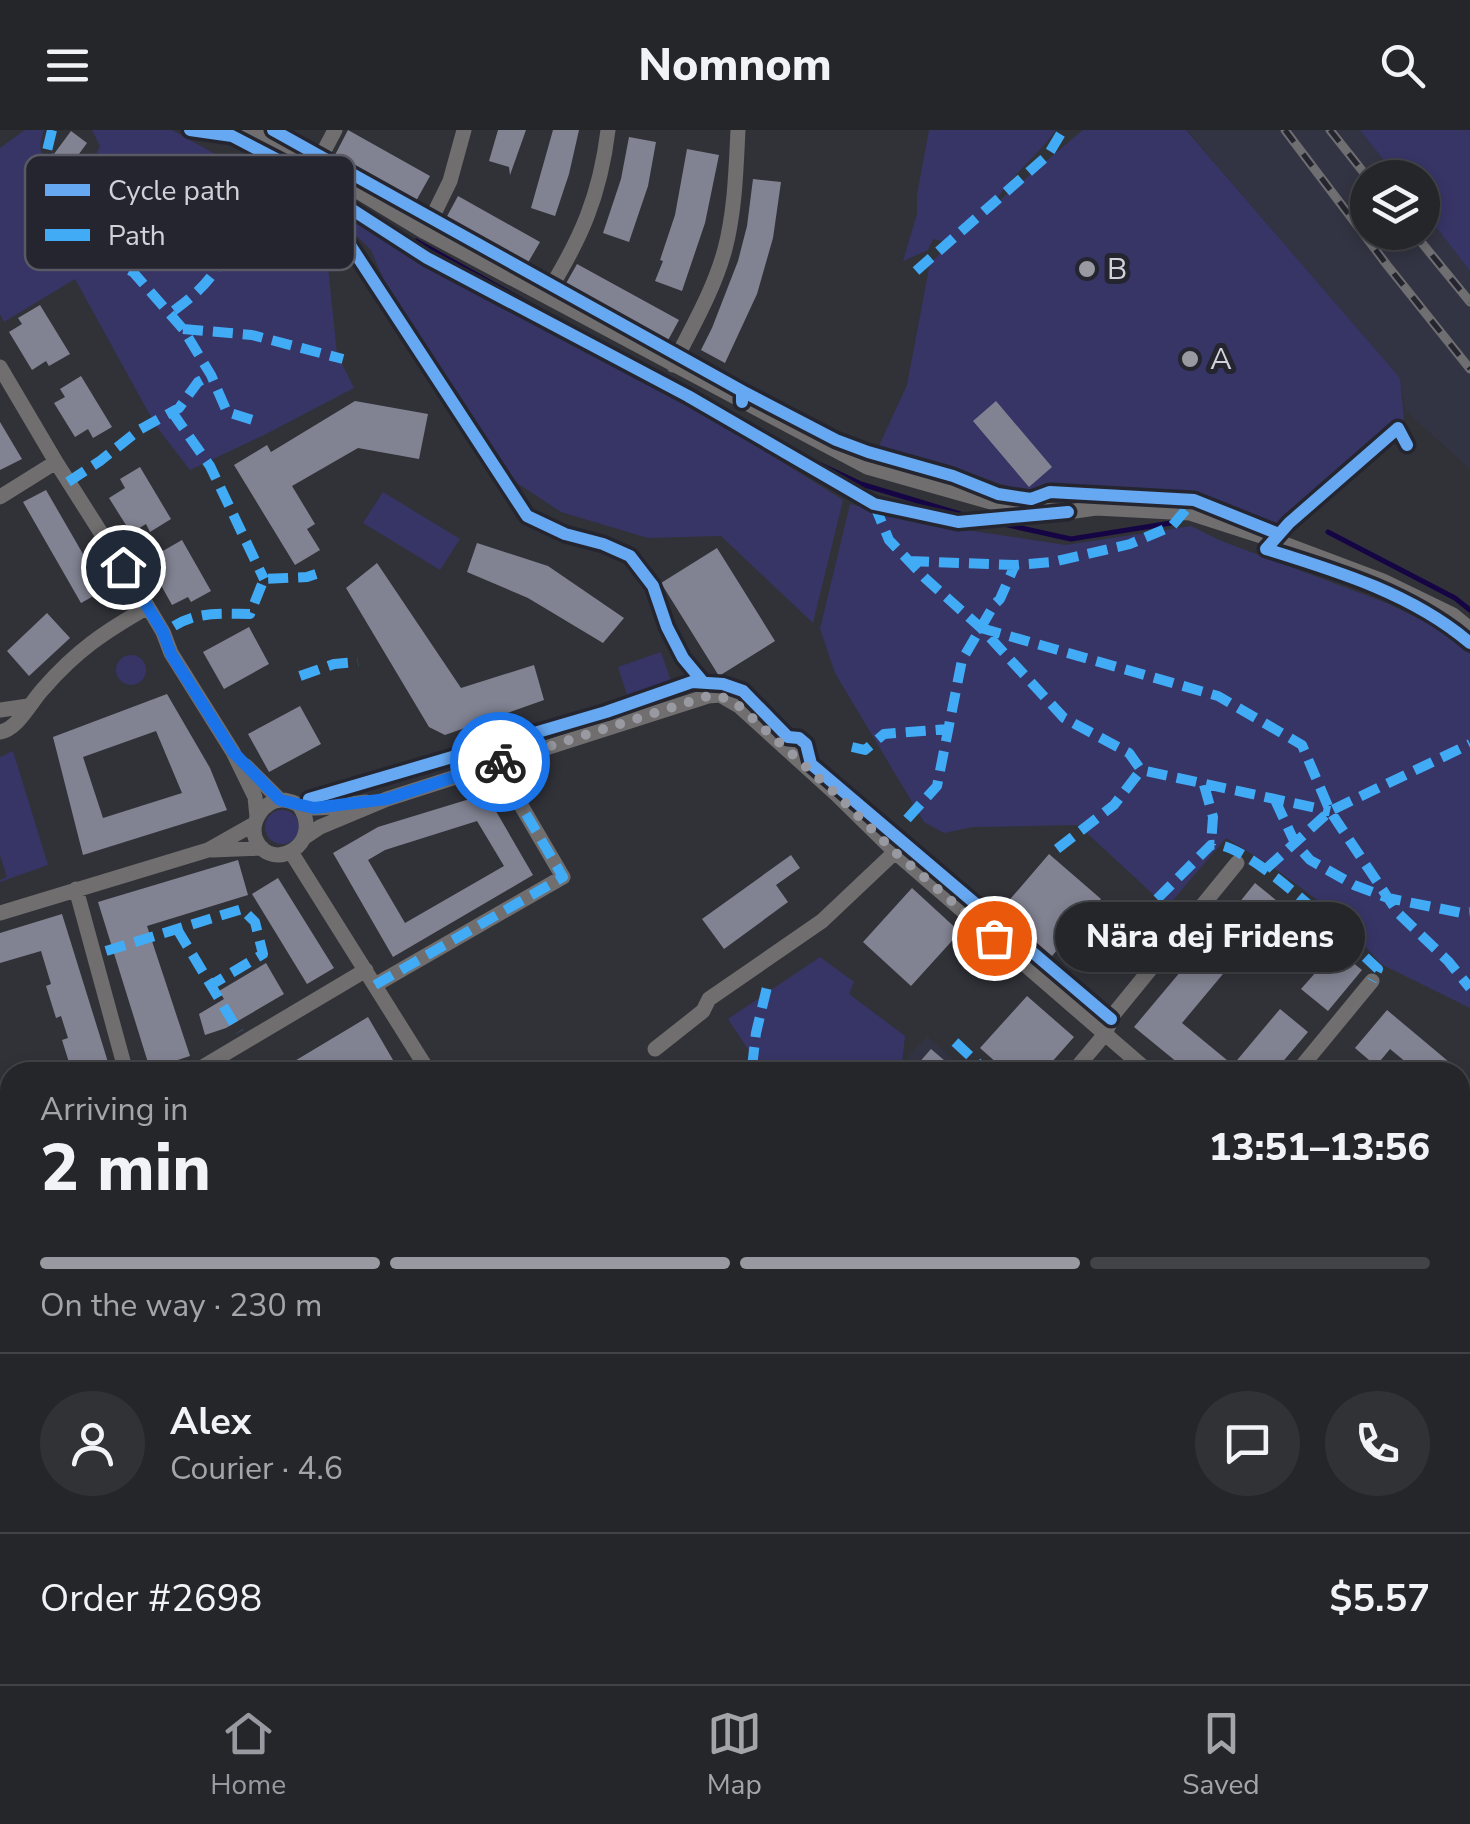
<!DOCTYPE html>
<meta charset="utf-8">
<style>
body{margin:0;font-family:"Nunito Sans",sans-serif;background:#313236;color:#f1f3f6;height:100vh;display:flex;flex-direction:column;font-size:38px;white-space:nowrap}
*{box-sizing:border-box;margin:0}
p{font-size:32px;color:#a3a5a8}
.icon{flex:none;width:55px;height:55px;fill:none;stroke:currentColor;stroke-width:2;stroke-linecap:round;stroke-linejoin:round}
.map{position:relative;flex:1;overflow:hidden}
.sheet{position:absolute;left:0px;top:932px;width:1470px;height:622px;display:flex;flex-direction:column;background:#25262a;border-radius:30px 30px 0 0;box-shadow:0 5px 15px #0003,0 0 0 2px #424347}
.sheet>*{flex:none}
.tools{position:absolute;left:1350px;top:30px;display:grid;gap:20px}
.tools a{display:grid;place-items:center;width:90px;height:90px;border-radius:50%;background:#25262a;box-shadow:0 5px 15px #0003,0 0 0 2px #424347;font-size:50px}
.pin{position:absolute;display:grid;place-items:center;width:85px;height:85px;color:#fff;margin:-42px;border:5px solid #fff;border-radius:50%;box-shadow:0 2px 10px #0007}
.courier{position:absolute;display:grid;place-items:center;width:100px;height:100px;margin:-50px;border:8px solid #1a73e8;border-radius:50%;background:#fff;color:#222;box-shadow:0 2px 12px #0007}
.bubble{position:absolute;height:70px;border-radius:35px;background:#25262a;box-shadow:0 5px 15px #0003,0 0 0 2px #424347;font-size:32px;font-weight:800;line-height:70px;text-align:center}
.overview em{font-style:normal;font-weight:800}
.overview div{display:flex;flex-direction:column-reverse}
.overview{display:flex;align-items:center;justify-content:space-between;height:170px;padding:0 40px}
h1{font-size:65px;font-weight:800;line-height:75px}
.bar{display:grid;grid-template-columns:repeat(4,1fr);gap:15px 10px;align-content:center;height:120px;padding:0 40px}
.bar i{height:12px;border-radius:8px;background:#424347}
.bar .current{background:#999aa1}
.bar p{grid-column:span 4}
.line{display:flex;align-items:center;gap:25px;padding:0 40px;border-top:2px solid #424347}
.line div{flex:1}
.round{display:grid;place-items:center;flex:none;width:105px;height:105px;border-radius:52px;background:#313236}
header{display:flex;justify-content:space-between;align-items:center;height:130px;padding:0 40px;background:#25262a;font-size:45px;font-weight:800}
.dock{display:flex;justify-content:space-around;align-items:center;height:140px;border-top:2px solid #424347;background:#25262a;font-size:28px;color:#a3a5a8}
.dock a{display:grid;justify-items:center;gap:5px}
.dock .current{color:#999aa1}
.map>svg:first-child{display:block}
.built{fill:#333443}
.green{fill:#363566}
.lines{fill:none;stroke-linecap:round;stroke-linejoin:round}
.stream{stroke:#160544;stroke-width:5}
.building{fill:#828392;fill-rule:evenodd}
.minor{stroke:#706e6e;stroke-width:15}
.rail-casing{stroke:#6f6e71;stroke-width:9}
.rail{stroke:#252530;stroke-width:5;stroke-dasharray:15;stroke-linecap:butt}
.quiet{stroke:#42abf6;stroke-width:10;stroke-dasharray:20 10;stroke-linecap:butt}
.cycleway-casing{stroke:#252530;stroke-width:19}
.cycleway{stroke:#66a8f1;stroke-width:12}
.done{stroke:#999aa1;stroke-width:10;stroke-dasharray:0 18}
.route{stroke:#1a73e8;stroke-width:12}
.poi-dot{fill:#999aa1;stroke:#252530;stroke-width:4}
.labels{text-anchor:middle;stroke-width:10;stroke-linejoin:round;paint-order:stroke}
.poi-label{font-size:30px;fill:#d1d2d9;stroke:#252530;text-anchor:start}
.key{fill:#252530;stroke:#595963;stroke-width:2.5}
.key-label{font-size:28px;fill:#d1d2d9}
</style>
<header><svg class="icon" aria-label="menu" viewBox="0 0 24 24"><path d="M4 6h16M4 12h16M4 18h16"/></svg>Nomnom<svg class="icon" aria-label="search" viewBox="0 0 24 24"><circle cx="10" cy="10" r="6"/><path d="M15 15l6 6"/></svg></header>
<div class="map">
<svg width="1470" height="1554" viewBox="0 0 1470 1554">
<rect width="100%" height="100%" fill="#313238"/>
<!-- built -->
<path class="built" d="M 1187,0 L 1360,0 L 1397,47 L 1368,48 L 1368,102 L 1422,102 L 1423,80 L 1470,141 L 1470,339 L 1405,280 L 1400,248 Z
M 928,907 L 968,942 L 901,942 L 904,931 Z
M 1470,1167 L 1470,1249 L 1460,1242 L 1460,1173 Z
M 1173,1545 L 1298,1545 L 1295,1554 L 1165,1554 Z"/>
<!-- green -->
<path class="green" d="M 25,0 L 44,0 C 39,14 38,24 50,35 L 48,55 L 92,33 L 100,16 L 92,0 L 172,0 L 251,44 L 286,60 L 325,108 L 337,224 L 354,258 L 266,304 L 190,340 L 156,296 L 75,149 L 4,192 L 0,184 L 0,18 Z
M 929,0 L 1056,0 C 1037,27 1008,47 993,76 L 1083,0 L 1186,0 L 1400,248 L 1404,290 L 1294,386 L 1283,389 L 1275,399 L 1197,368 L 1046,360 C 1016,364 998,351 970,344 C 939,335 908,328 877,320 L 907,255 L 930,133 L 952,113 L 933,109 L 928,120 L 903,131 L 917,84 L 917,65 Z
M 1360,0 L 1470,0 L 1470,141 L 1423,80 L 1422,48 L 1397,47 Z
M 310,56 L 413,126 L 516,183 L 608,229 L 731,300 L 843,370 L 813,493 L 721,406 L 648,408 L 561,382 L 511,349 L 463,281 L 394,174 L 371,120 L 327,77 Z
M 383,362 L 460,409 L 440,440 L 363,393 Z
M 850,374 L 939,396 L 1066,415 L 1191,396 L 1219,410 L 1389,474 L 1439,499 L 1470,524 L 1470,878 L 1381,834 L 1336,784 L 1277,740 L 1226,708 L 1167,777 L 1078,695 L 973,697 L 944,703 L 924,692 L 835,543 L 820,499 Z
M 661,522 L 672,554 L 628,568 L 618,537 Z
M116 540a15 15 0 1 1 30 0a15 15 0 1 1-30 0Z
M 13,621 L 48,735 L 0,752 L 0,750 L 7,747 L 0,725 L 0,627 Z
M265 697a17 17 0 1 1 34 0a17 17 0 1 1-34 0Z
M 820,827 L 854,852 L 849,864 L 905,906 L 901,942 L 763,942 L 728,889 Z
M 10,1014 L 10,1289 L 0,1297 L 0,1017 Z
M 0,1457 L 10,1461 L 10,1545 L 433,1545 L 432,1554 L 0,1554 Z
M 811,1545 L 900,1545 L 902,1554 L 814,1554 Z
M 946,1545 L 1024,1545 L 1030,1554 L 950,1554 Z"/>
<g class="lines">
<!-- stream -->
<path class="stream" d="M 416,111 L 802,326 L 861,354 L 967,386 L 1071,409 L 1171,393
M 1328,402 L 1455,468 L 1470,480
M 0,1015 L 10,1012"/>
</g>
<!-- building -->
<path class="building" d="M 348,0 L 430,46 L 416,71 L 335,25 Z
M 498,0 L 526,0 L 510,45 L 509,37 L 489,31 Z
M 553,0 L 579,0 L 569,44 L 555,86 L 531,78 Z
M 71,1 L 87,13 L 60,50 L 43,47 L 63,30 L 54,24 Z
M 629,7 L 656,12 L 648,56 L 629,112 L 603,103 L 621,49 Z
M 687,19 L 719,25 L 705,93 L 682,161 L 655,151 L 663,131 L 660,130 L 675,85 Z
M 753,49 L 781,52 L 773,108 L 757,164 L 725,233 L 701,220 L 712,198 L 738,131 L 747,96 Z
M 458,66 L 540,112 L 526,136 L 445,90 Z
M 577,134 L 679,190 L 666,214 L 564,157 Z
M 40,175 L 70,224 L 49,236 L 46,231 L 32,240 L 9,202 L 22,194 L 18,188 Z
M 81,246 L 112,297 L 93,308 L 88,299 L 75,307 L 54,273 L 65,267 L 60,259 Z
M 355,271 L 428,284 L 419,329 L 358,318 L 292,356 L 315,394 L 307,399 L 320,420 L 295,435 L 234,335 L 267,315 L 271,322 Z
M 996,271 L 1052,337 L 1029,357 L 973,291 Z
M 0,292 L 22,329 L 0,340 Z
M 140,337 L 171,389 L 150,402 L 146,394 L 131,403 L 109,368 L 125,358 L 120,349 Z
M 46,360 L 83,424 L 85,423 L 106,459 L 81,473 L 23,372 Z
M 182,410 L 211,461 L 191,472 L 188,467 L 172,475 L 152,439 L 166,431 L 161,422 Z
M 477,413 L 548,436 L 624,488 L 603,513 L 528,468 L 467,442 Z
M 717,418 L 775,511 L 719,546 L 661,453 Z
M 377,433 L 461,558 L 534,535 L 544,570 L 445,605 L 429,597 L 346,458 Z
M 47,483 L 70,508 L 29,546 L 7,521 Z
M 249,497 L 269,534 L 224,559 L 203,522 Z
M 167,564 L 210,638 L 227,680 L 83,725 L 53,607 ZM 156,601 L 182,663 L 103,688 L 83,627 Z
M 300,576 L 321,614 L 269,642 L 248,604 Z
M 486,664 L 533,745 L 393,827 L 333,723 L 378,697 ZM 477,691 L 504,736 L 405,793 L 368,730 L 385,720 Z
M 1049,724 L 1101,769 L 1052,826 L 1000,781 Z
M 791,725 L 800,738 L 776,755 L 788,772 L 724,819 L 702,789 Z
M 238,730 L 248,765 L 147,796 L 190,926 L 150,939 L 98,772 Z
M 278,748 L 334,838 L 307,854 L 252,764 Z
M 1255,753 L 1362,840 L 1328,881 L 1301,859 L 1316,842 L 1263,799 L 1249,816 L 1222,794 Z
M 912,758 L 960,802 L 911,856 L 863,812 Z
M 62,784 L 103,916 L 111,942 L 72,942 L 62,910 L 68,908 L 61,886 L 56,888 L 46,856 L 51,854 L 41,821 L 0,833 L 0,803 Z
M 1202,816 L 1228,838 L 1182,893 L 1233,935 L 1280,879 L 1308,902 L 1274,942 L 1189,942 L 1134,897 Z
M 266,833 L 284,864 L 226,898 L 205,905 L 199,884 L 224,869 L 219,861 Z
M 1027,866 L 1074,907 L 1043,942 L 1007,942 L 980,918 Z
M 1387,880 L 1461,942 L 1418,942 L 1390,919 L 1376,936 L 1355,918 Z
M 368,887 L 400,942 L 275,942 L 298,929 Z
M 931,919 L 958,942 L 925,942 L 917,935 Z"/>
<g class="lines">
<!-- minor -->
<path class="minor" d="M 249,0 L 316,36 L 425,102 L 867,337 L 1012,378 L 1068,382 L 1096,378 L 1190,383 L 1274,410 L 1383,451 L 1453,485 L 1470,499
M 316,36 L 335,0
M 425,102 L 450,51 L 464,0
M 546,165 C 581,109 600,66 608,0
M 673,235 C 692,197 714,160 725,119 C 735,81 736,39 738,0
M 0,237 L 56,332 L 148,477 L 163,502 L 171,523 L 233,622 L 255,667 L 257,687
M 0,367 L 56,332
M 0,580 L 28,576
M 0,602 C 18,599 30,573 43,559 C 76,521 104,502 148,477
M 246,636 L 280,670
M 300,677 C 324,714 272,744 256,710 C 249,693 263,671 281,670 C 292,669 300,678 311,678 C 329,679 348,674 366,672
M 305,707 L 320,697 L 387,669 L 708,566 L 720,565 L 739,576 L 836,664 L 895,722 L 1149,942
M 212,720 L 262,718
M 291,722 L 429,942
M 76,759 L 126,942
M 0,783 L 208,720 L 254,694
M 375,855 L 563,747 L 502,643
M 655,919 L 703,881 L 709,869 L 822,791 L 895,722
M 184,942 L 201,938 L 366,840
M 1073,942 L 1105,904 L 1113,885 L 1237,733
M 1297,942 L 1372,851
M 1460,1077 L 1470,1071
M 1460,1259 L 1470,1261
M 1460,1351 L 1470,1355
M 0,1393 L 10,1386
M 1460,1397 L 1470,1400
M 0,1437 L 10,1445
M 1460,1475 L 1470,1431
M 1460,1488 L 1470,1493
M 915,1545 L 918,1554
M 1046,1545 L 1051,1554
M 1441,1545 L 1446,1554
M 1088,1554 L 1097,1545"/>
<defs>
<path id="rail" d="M 1285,0 L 1387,135 L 1470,239
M 1330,0 L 1368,48
M 1413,102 L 1470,172"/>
</defs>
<!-- rail casing -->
<use href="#rail" class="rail-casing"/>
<!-- rail -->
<use href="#rail" class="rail"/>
<!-- quiet -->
<path class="quiet" d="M 52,0 L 46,25 L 86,53 L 97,118 L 115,133 L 133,142 L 183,199 L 211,245 L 227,282 L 259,292
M 224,105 L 243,57 L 251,15
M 104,124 L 127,105 L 135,75 L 150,67 C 157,72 164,77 171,81 C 192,91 215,90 229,112 C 219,145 196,165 169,184
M 916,141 L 1048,25 L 1063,0
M 183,199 L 252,205 L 343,229
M 172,282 L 210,336 L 264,449
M 68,352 L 100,331 L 139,300 L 179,278 L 198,252 L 211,245
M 874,374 L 889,410 L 926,449 L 981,498 L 1064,588 L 1129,623 L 1141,640 L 1330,681
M 909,431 L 1015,435 L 1053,432 L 1130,414 L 1172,396 L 1194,370
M 174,496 C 199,481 221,484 250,484 L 264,449 L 307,447 L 316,444
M 981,498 L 1218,566 L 1302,615 L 1330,681 L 1398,783 L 1448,831 L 1470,858
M 300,546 L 334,534 L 358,532
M 852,617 L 865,620 L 884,604 L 948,599
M 1204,655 L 1213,687 L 1211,715
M 1275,670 L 1295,713 L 1310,730 L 1354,755 L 1388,768 L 1462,783 L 1470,782
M 907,689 L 937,656 L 962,530 L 994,475 L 1000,469 L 1015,435
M 1057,719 L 1114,675 L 1141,640
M 1266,739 L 1330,681 L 1470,614
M 1157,769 L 1211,715 C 1246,708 1349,813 1378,839 L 1372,851
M 177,799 L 239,902
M 106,821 L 242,779 L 255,792 L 263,824 L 211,855
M 375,855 L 563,747 L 502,643
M 955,912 L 987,942
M 752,937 L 756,903 L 767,857
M 1460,1259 L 1470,1261
M 1460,1351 L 1470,1355
M 1460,1397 L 1470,1400
M 1460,1475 L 1470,1431
M 1460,1488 L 1470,1493
M 0,1534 L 9,1552
M 332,1554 L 341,1545
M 996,1554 L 996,1545"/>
<defs>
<path id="cycleway" d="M 190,0 L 232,6 L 286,34 L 300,46 L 427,128 L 688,266 L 874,374 L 958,392 L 1068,382
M 273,0 L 742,261 L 742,272
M 309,59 L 350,115 L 527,386 L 565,404 L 603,414 L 630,426 L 653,456 L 667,497 L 683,528 L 703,552
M 742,261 L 836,310 L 868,322 L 953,346 L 998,364 L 1031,369 L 1050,362 L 1194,370 L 1279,404
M 1407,315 L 1398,298 L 1289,393 L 1266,419 C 1337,441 1413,464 1470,513
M 309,669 L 606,582 L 692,552 L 723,554 L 743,561 L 788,607 L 799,608 L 806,614 L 811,634 L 1111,889"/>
</defs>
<!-- cycleway casing -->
<use href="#cycleway" class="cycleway-casing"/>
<!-- cycleway -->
<use href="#cycleway" class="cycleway"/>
</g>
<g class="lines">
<!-- done -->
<path class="done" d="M 500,632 L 708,566 L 720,566 L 739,576 L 836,664 L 895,722 L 994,808"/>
<!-- route -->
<path class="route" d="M 123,437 L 163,502 L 171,524 L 233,622 L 280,670 L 314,678 L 387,669 L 500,632"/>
</g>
<!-- markers -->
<g class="poi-dot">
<circle cx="1087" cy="139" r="10"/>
<circle cx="1190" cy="229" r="10"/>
</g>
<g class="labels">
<!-- poi labels -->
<g class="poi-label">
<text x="1107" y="149">B</text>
<text x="1210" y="239">A</text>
</g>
</g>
<!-- legend -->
<rect x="25" y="25" width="330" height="115" rx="15" class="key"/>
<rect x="45" y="54" width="45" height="12" fill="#66a8f1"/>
<rect x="45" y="99" width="45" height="12" fill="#42abf6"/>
<g class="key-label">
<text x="108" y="70">Cycle path</text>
<text x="108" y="115">Path</text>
</g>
</svg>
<div class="tools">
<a><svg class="icon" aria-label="layers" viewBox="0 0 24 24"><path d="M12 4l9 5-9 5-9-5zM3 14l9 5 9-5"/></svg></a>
</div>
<div class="pin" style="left:994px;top:808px;background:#ea580c"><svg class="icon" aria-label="bag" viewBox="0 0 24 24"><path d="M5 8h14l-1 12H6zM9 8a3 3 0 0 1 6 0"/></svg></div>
<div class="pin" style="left:123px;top:437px;background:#1f2937"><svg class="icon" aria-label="home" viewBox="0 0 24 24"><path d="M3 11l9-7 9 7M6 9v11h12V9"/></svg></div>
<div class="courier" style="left:500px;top:632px"><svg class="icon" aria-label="bike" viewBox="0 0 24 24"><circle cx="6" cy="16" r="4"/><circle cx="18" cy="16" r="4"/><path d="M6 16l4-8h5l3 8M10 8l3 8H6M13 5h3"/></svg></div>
<div class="bubble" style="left:1055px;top:772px;width:310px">Nära dej Fridens</div>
<section class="sheet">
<div class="overview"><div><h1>2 min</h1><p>Arriving in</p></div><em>13:51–13:56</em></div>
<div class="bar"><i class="current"></i><i class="current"></i><i class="current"></i><i></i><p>On the way · 230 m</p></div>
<div class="line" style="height:180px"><a class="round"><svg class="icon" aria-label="person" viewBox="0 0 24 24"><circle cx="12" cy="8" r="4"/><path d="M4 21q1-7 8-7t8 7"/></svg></a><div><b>Alex</b><p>Courier · 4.6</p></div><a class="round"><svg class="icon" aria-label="chat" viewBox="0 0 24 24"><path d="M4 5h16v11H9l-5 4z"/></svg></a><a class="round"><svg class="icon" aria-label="phone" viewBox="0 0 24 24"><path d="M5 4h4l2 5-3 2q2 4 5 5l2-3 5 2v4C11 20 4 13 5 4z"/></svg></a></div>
<div class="line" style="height:130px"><div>Order #2698</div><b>$5.57</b></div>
</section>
</div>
<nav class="dock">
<a class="current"><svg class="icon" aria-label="home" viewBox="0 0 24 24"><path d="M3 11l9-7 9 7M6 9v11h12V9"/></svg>Home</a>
<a><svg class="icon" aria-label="map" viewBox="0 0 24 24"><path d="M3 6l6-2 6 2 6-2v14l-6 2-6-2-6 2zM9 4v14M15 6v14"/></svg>Map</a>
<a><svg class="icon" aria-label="saved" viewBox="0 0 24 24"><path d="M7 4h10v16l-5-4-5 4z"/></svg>Saved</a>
</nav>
